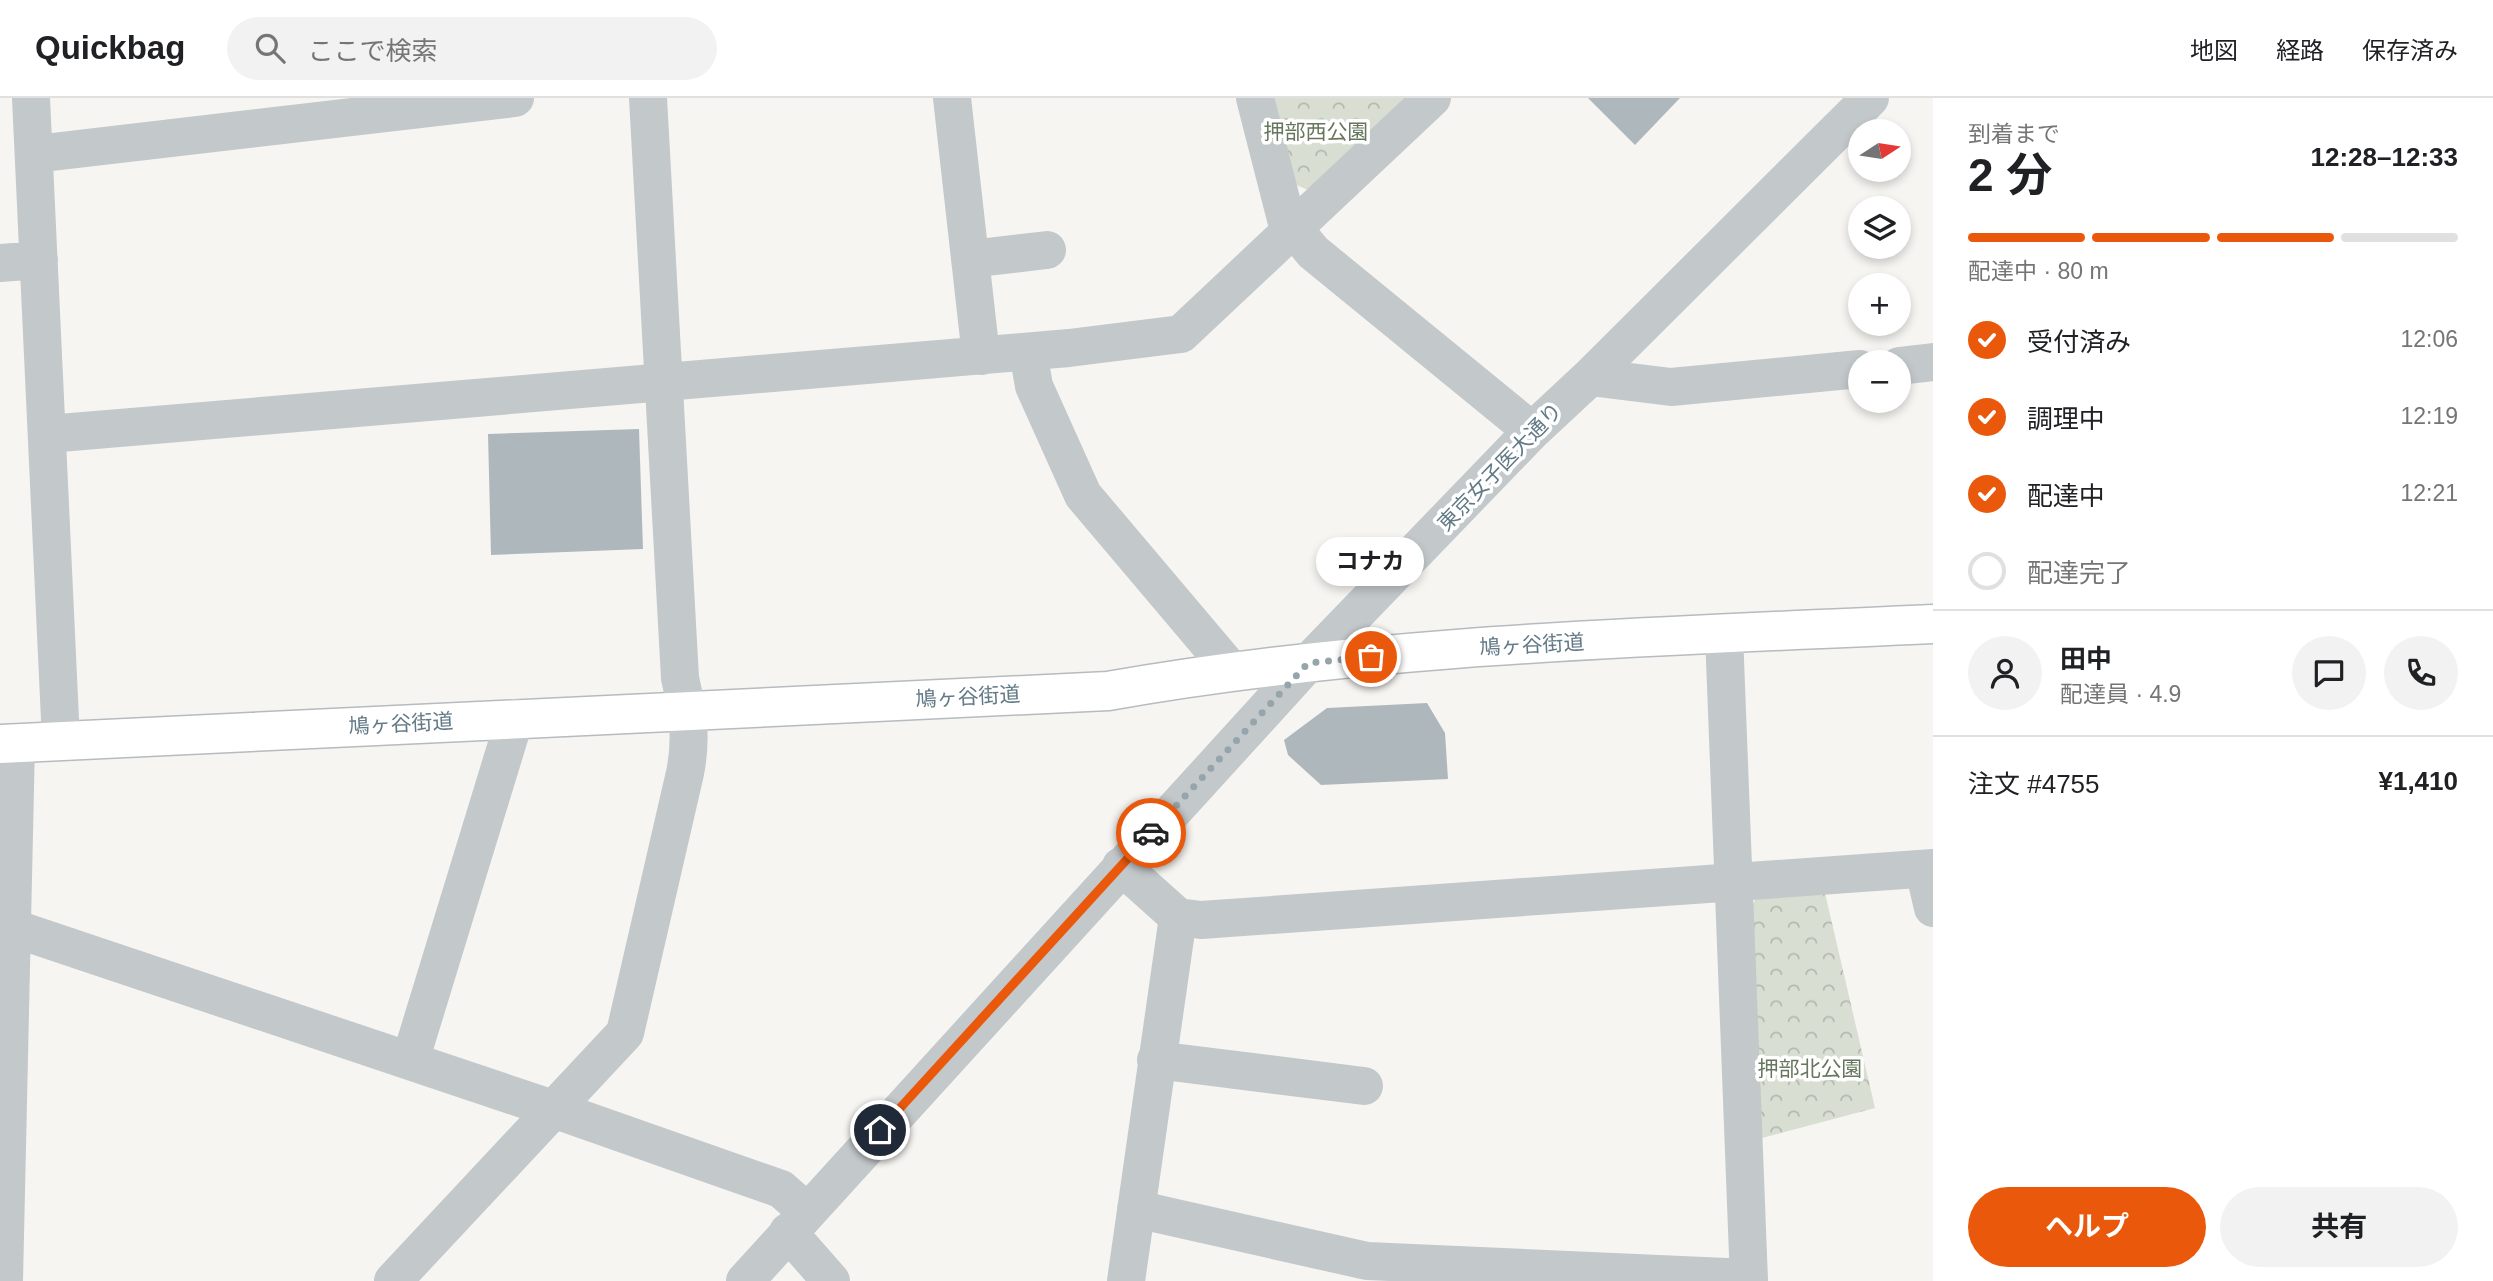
<!DOCTYPE html>
<html lang="ja">
<meta charset="utf-8">
<style>
body{margin:0;font-family:Helvetica,"Noto Sans JP",sans-serif;background:#f2f2f2;color:#202124;height:100vh;display:flex;flex-direction:column;font-size:26px;white-space:nowrap}
*{box-sizing:border-box;margin:0}
p{font-size:23px;color:#757577}
.icon{flex:none;width:38px;height:38px;fill:none;stroke:currentColor;stroke-width:2;stroke-linecap:round;stroke-linejoin:round}
.map{position:relative;flex:1;overflow:hidden}
.drawer{display:flex;flex-direction:column;background:#fff;width:560px}
.drawer>*{flex:none}
.needle{width:46px;rotate:78deg}
.fabs{position:absolute;left:1848px;top:21px;display:grid;gap:14px}
.fabs a{display:grid;place-items:center;width:63px;height:63px;border-radius:50%;background:#fff;box-shadow:0 4px 10px #0003;font-size:35px}
.pin{position:absolute;display:grid;place-items:center;width:60px;height:60px;color:#fff;margin:-30px;border:4px solid #fff;border-radius:50%;box-shadow:0 2px 7px #0007}
.courier{position:absolute;display:grid;place-items:center;width:70px;height:70px;margin:-35px;border:5px solid #ea580c;border-radius:50%;background:#fff;color:#222;box-shadow:0 2px 9px #0007}
.bubble{position:absolute;height:49px;border-radius:24px;background:#fff;box-shadow:0 4px 10px #0003;font-size:23px;font-weight:700;line-height:49px;text-align:center}
.overview em{font-style:normal;font-weight:700}
.overview div{display:flex;flex-direction:column-reverse}
.overview{display:flex;align-items:center;justify-content:space-between;height:119px;padding:0 35px}
h1{font-size:46px;font-weight:700;line-height:52px}
.bar{display:grid;grid-template-columns:repeat(4,1fr);gap:10px 7px;align-content:center;height:84px;padding:0 35px}
.bar i{height:9px;border-radius:5px;background:#e0e0e0}
.bar .selected{background:#ea580c}
.bar p{grid-column:span 4}
.line{display:flex;align-items:center;gap:18px;padding:0 35px;border-top:2px solid #e0e0e0}
.line div{flex:1}
.round{display:grid;place-items:center;flex:none;width:74px;height:74px;border-radius:37px;background:#f2f2f2}
ol{padding:0 35px;list-style:none}
li{display:flex;align-items:center;gap:21px;height:77px}
li p{margin-inline-start:auto}
li .icon{padding:7px;border-radius:50%;background:#ea580c;color:#fff;stroke-width:4}
li:last-child{color:#757577}
li i{width:38px;height:38px;border:4px solid #e0e0e0;border-radius:50%}
.action{display:flex;gap:14px;margin-top:auto;padding:14px 35px}
.action a{flex:1;height:80px;border-radius:42px;background:#ea580c;color:#fff;font-size:28px;font-weight:700;line-height:80px;text-align:center}
.action a+a{background:#f2f2f2;color:#202124}
header{display:flex;align-items:center;gap:42px;box-sizing:border-box;height:98px;padding:0 35px;background:#fff;border-bottom:2px solid #e0e0e0}
header strong{font-size:33px}
nav{display:flex;gap:38px;margin-inline-start:auto;font-size:24px}
.search{width:490px;height:63px;background:#f2f2f2;display:flex;align-items:center;gap:18px;box-sizing:border-box;padding:0 24px;border-radius:38px;color:#757577;font-size:26px}
main{display:flex;flex:1;min-height:0}
.map>svg:first-child{display:block}
.forest{fill:url(#forest-crowns)}
.building{fill:#aeb8bc}
.lines{fill:none;stroke-linecap:round;stroke-linejoin:round}
.major-casing{stroke:#b6bbbe;stroke-width:41}
.minor{stroke:#c3c8cb;stroke-width:38}
.major{stroke:#fff;stroke-width:38}
.done{stroke:#96a5ac;stroke-width:7;stroke-dasharray:0 12.6}
.route{stroke:#ea580c;stroke-width:9}
.labels{text-anchor:middle;stroke-width:7;stroke-linejoin:round;paint-order:stroke}
.park-label{font-size:21px;fill:#66775d;stroke:#fff}
.street-label{font-size:21px;fill:#627a86;stroke:#fff}
</style>
<header>
<strong>Quickbag</strong>
<div class="search"><svg class="icon" aria-label="search" viewBox="0 0 24 24"><circle cx="10" cy="10" r="6"/><path d="M15 15l6 6"/></svg>ここで検索</div>
<nav><a>地図</a><a>経路</a><a>保存済み</a></nav>
</header>
<main>
<div class="map">
<svg width="1933" height="1183" viewBox="0 0 1933 1183">
<defs>
<pattern id="forest-crowns" width="20" height="18" patternUnits="userSpaceOnUse" patternTransform="scale(1.75)"><rect width="20" height="18" fill="#d8ded2"/><path d="M2 6a3 3 0 1 1 6 0M12 15a3 3 0 1 1 6 0" fill="none" stroke="#b3b9b0"/></pattern>
</defs>
<rect width="100%" height="100%" fill="#f6f5f2"/>
<!-- forest -->
<path class="forest" d="M 1271,0 L 1406,0 L 1308,92 L 1294,86 Z
M 1759,795 L 1825,795 L 1875,1010 L 1758,1041 L 1746,818 Z"/>
<!-- building -->
<path class="building" d="M 1588,0 L 1680,0 L 1635,47 Z
M 639,331 L 643,451 L 491,457 L 488,336 Z
M 1427,605 L 1445,635 L 1448,681 L 1321,687 L 1288,657 L 1284,642 L 1327,610 Z"/>
<g class="lines">
<defs>
<path id="major" d="M 0,646 L 1108,593 C 1380,545 1657,539 1933,526"/>
</defs>
<!-- major casing -->
<use href="#major" class="major-casing"/>
<!-- minor -->
<path class="minor" d="M 31,0 L 61,643
M 952,0 L 981,258
M 1255,0 L 1286,121 L 1313,154 L 1532,333
M 35,56 L 515,0
M 970,161 L 1047,152
M 0,165 L 39,162
M 1028,254 L 1034,288 L 1083,397 L 1231,572
M 1899,268 L 1933,264
M 1590,279 L 1671,289 L 1860,271
M 48,336 L 1069,250 L 1181,236 L 1432,0
M 1724,536 L 1749,1183
M 1121,768 L 1178,819 L 1201,822 L 1933,770
M 1924,771 L 1933,810
M 13,830 L 553,1011 L 781,1091 L 806,1113
M 1156,962 L 1364,988
M 410,963 L 515,620
M 1136,1111 L 1367,1163 L 1749,1180
M 788,1134 L 831,1183
M 4,1183 L 16,646
M 393,1183 L 625,935 L 685,675 C 692,641 688,614 680,580 L 648,0
M 745,1183 L 1308,565 L 1532,333 L 1590,279 L 1870,0
M 1126,1183 L 1178,819"/>
<!-- major -->
<use href="#major" class="major"/>
</g>
<g class="lines">
<!-- done -->
<path class="done" d="M 1151,735 L 1308,565 L 1371,559"/>
<!-- route -->
<path class="route" d="M 880,1032 L 1151,735"/>
</g>
<g class="labels">
<!-- park labels -->
<g class="park-label">
<text x="1316" y="41">押部西公園</text>
<text x="1810" y="978">押部北公園</text>
</g>
<!-- street labels -->
<g class="street-label">
<text transform="translate(1500 369) rotate(-46)" y="7">東京女子医大通り</text>
<text transform="translate(1532 547) rotate(-3)" y="7">鳩ヶ谷街道</text>
<text transform="translate(968 599) rotate(-3)" y="7">鳩ヶ谷街道</text>
<text transform="translate(401 626) rotate(-3)" y="7">鳩ヶ谷街道</text>
</g>
</g>
</svg>
<div class="fabs">
<a><svg class="needle" viewBox="-14 -14 28 28"><path d="M0-13l5 13h-10z" fill="#e53935"/><path d="M0 13l5-13h-10z" fill="#757577"/></svg></a>
<a><svg class="icon" aria-label="layers" viewBox="0 0 24 24"><path d="M12 4l9 5-9 5-9-5zM3 14l9 5 9-5"/></svg></a>
<a>+</a>
<a>−</a>
</div>
<div class="pin" style="left:1371px;top:559px;background:#ea580c"><svg class="icon" aria-label="bag" viewBox="0 0 24 24"><path d="M5 8h14l-1 12H6zM9 8a3 3 0 0 1 6 0"/></svg></div>
<div class="pin" style="left:880px;top:1032px;background:#1f2937"><svg class="icon" aria-label="home" viewBox="0 0 24 24"><path d="M3 11l9-7 9 7M6 9v11h12V9"/></svg></div>
<div class="courier" style="left:1151px;top:735px"><svg class="icon" aria-label="car" viewBox="0 0 24 24"><path d="M5 17H2v-5l4-1 3-4h7l3 4 3 1v5h-3M9 17h6M6 11h13"/><circle cx="7" cy="17" r="2"/><circle cx="17" cy="17" r="2"/></svg></div>
<div class="bubble" style="left:1316px;top:439px;width:108px">コナカ</div>
</div>
<section class="drawer">
<div class="overview"><div><h1>2 分</h1><p>到着まで</p></div><em>12:28–12:33</em></div>
<div class="bar"><i class="selected"></i><i class="selected"></i><i class="selected"></i><i></i><p>配達中 · 80 m</p></div>
<ol>
<li><svg class="icon" aria-label="check" viewBox="0 0 24 24"><path d="M5 12l5 5 9-10"/></svg>受付済み<p>12:06</p></li>
<li><svg class="icon" aria-label="check" viewBox="0 0 24 24"><path d="M5 12l5 5 9-10"/></svg>調理中<p>12:19</p></li>
<li><svg class="icon" aria-label="check" viewBox="0 0 24 24"><path d="M5 12l5 5 9-10"/></svg>配達中<p>12:21</p></li>
<li><i></i>配達完了</li>
</ol>
<div class="line" style="height:126px"><a class="round"><svg class="icon" aria-label="person" viewBox="0 0 24 24"><circle cx="12" cy="8" r="4"/><path d="M4 21q1-7 8-7t8 7"/></svg></a><div><b>田中</b><p>配達員 · 4.9</p></div><a class="round"><svg class="icon" aria-label="chat" viewBox="0 0 24 24"><path d="M4 5h16v11H9l-5 4z"/></svg></a><a class="round"><svg class="icon" aria-label="phone" viewBox="0 0 24 24"><path d="M5 4h4l2 5-3 2q2 4 5 5l2-3 5 2v4C11 20 4 13 5 4z"/></svg></a></div>
<div class="line" style="height:91px"><div>注文 #4755</div><b>¥1,410</b></div>
<div class="action"><a>ヘルプ</a><a>共有</a></div>
</section>
</main>
